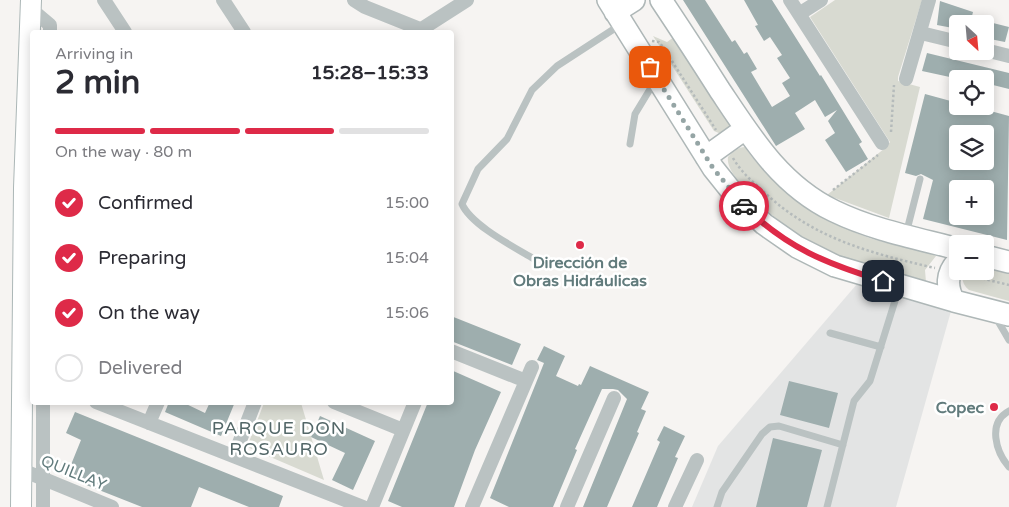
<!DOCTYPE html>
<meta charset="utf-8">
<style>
body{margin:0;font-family:"Varela Round",sans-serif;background:#f2f2f3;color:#2b2b33;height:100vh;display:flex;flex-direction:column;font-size:19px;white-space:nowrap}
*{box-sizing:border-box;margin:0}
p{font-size:16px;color:#7c7c81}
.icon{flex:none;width:28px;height:28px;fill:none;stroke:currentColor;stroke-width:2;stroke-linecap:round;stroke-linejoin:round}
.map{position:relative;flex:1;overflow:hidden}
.drawer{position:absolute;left:30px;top:30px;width:424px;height:375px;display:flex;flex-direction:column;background:#fff;border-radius:5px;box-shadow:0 2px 12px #0003}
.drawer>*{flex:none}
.needle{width:32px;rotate:154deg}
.controls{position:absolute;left:949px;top:15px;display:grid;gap:10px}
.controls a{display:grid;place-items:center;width:45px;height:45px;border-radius:5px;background:#fff;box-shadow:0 2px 12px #0003;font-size:25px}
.pin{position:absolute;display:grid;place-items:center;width:42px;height:42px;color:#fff;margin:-21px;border-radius:10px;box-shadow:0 2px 8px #0006}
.courier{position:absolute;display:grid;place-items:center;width:50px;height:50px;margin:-25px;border:4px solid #de2a48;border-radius:50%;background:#fff;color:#222;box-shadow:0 1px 6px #0007}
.summary em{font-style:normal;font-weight:800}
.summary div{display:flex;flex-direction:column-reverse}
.summary{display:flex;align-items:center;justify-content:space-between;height:85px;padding:0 25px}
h1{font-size:32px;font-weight:800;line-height:38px}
.bar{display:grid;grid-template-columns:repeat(4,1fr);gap:8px 5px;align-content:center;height:60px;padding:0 25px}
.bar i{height:6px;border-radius:4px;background:#e1e1e2}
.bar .current{background:#de2a48}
.bar p{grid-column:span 4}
ol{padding:0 25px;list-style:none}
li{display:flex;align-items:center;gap:15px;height:55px}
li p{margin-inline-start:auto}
li .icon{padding:5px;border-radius:50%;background:#de2a48;color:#fff;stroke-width:4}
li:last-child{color:#7c7c81}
li i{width:28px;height:28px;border:2px solid #e1e1e2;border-radius:50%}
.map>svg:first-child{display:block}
.built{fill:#e3e4e4}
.green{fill:#d8dad1}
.building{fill:#9eaeae;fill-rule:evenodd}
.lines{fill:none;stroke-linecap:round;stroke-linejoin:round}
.secondary-casing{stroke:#acb7b7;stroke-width:22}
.primary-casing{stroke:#aeb7b7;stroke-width:24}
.path{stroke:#b5bbbb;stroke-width:2.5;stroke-dasharray:2.5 2.5;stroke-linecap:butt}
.service{stroke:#bac2c2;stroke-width:7}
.minor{stroke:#bac2c2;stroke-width:14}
.secondary{stroke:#fff;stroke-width:20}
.primary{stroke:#fff;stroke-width:21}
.done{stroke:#95a5a5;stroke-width:5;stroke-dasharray:0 9}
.route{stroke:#de2a48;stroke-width:6}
.poi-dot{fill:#de2a48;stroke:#fff;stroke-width:2}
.labels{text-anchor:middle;stroke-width:5;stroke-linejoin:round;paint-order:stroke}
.poi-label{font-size:16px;font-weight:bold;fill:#617b7c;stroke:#fff}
.street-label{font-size:16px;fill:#617b7c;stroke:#fff}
.neighbourhood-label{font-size:18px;letter-spacing:1px;fill:#536768;stroke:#fff}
</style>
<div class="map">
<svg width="1009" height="507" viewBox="0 0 1009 507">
<rect width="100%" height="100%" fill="#f6f4f2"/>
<!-- built -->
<path class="built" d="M 857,284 L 951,311 L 896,507 L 692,507 L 718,446 Z"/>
<!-- green -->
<path class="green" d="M 835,0 L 922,0 L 898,77 L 898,81 L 920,87 L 889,218 L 827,195 L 885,148 L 890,142 L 810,17 Z
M 653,36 L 667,42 L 674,37 L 737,122 L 721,134 L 714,131 Z
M 745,147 C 767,183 835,229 876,240 C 895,246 918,247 936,256 L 925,270 L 926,282 C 884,270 837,262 800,238 C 781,225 765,208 749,192 C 741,184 726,169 728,157 C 732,152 739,147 745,147 Z
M 985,263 L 1009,269 L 1009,301 L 969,290 C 963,285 961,279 963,271 L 985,271 Z
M 264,403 L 301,403 L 324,480 L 247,447 Z"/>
<!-- building -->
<path class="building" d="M 683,0 L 705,0 L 732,42 L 735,40 L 744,54 L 747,52 L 757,69 L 751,72 L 772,107 L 790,96 L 782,83 L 790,78 L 777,58 L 782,55 L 770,37 L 764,41 L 755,26 L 758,25 L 744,0 L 772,0 L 820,76 L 821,75 L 862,142 L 859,144 L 868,159 L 846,172 L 825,140 L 835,133 L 828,121 L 837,110 L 825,117 L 815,100 L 795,113 L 805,129 L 776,146 Z
M 940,1 L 973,12 L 970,24 L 958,24 L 958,29 L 937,25 Z
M 989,22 L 1009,27 L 1005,42 L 985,38 Z
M 927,53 L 1009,73 L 1009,89 L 985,83 L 985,79 L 959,79 L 922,71 Z
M 925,94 L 958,103 L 958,106 L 972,106 L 1009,116 L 1007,240 L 923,219 L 933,180 L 921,174 L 916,176 L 905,173 ZM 958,134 L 985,134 L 985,161 L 958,161 ZM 958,189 L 985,189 L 985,216 L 958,216 Z
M 451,316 L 521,344 L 512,365 L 451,341 Z
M 544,346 L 565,356 L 556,376 L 578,386 L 579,384 L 581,385 L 590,366 L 649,392 L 641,409 L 646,411 L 637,432 L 639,433 L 607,507 L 583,507 L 627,399 L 618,390 L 613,389 L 602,389 L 575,449 L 577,450 L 553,507 L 509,507 L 490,498 L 544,363 L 537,360 Z
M 451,370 L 501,392 L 475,450 L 454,507 L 402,507 L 388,501 L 428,402 L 451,402 Z
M 789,381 L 838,393 L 829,428 L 780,415 Z
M 169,402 L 182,402 L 205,413 L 210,402 L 235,402 L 221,436 L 165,412 Z
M 75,412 L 283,496 L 279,507 L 249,507 L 199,487 L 191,507 L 142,507 L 66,477 L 81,440 L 66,433 Z
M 320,416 L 375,441 L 353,490 L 332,480 L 345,453 L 311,437 Z
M 664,426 L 685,436 L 675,457 L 678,458 L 657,507 L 632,507 L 660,442 L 657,440 Z
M 773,438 L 822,450 L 807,507 L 756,507 Z"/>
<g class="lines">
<defs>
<path id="secondary" d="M 21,507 L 24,188 L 31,0"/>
<path id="primary" d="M 608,0 L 713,168 L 737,198 L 764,224 L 797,247 L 835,266 L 954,301 L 1009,315
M 661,0 C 681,30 700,59 719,89 C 751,137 780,185 834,211 C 873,230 916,238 958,249
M 615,12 L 634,0
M 706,157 L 745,129
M 985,256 L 1009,262
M 954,301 C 946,287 946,273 958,261"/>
</defs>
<!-- secondary casing -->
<use href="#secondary" class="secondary-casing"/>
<!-- primary casing -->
<use href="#primary" class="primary-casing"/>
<!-- path -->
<path class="path" d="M 652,41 L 659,42 L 663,47 L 716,130
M 891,132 L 894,85
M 733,158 C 741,172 752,181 764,192 C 814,239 870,253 935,268
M 833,190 L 878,155
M 968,275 L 1009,285"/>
<!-- service -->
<path class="service" d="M 630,144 L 635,114 L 655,81
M 906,234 L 920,179
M 534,259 C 514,247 471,225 462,204 L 478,169 L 507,139 L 532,90 L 557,66 L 620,25
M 995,316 L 1009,340
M 830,333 L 881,347
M 1009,411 C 987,423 996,452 1009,467
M 717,507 L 722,492 L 762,434 L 770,427 L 779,426 L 843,445
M 827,507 L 854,401 L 870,381 L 899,288"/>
<!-- minor -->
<path class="minor" d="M 104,0 L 125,32
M 223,0 L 244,32
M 354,0 L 365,7 L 420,29
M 790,0 L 882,143
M 31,9 L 50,25 L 50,32
M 799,14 L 821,0
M 417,32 L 467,0
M 921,33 L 958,42
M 985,50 L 1009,56
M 906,79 L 929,0
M 451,351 L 526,381
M 43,402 L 43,507
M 96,402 L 363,507
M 334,402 L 403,430
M 149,423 L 158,402
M 234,456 L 255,402
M 22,470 L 112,507
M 372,507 L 415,402
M 472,507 L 532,367
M 567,507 L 614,398
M 675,507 L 697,460"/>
<!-- secondary -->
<use href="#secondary" class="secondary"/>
<!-- primary -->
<use href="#primary" class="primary"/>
</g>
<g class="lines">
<!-- done -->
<path class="done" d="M 650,67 L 713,168 L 744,206"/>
<!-- route -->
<path class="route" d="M 744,206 C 787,248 827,264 883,281"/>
</g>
<!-- markers -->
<g class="poi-dot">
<circle cx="580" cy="245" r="5"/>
<circle cx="994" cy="407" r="5"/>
</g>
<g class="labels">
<!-- poi labels -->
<g class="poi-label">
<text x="580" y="268">Dirección de<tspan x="580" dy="18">Obras Hidráulicas</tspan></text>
<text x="984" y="413" text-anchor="end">Copec</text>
</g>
<!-- street labels -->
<g class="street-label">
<text transform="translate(74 472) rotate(22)" y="6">QUILLAY</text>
</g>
<!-- neighbourhood labels -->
<g class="neighbourhood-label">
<text x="279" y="434">PARQUE DON<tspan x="279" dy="21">ROSAURO</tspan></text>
</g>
</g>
</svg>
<div class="controls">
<a><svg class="needle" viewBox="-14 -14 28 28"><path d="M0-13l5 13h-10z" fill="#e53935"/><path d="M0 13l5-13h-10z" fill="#7c7c81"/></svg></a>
<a><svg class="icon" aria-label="locate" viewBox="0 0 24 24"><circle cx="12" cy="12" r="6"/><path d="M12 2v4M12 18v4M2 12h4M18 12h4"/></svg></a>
<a><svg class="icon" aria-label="layers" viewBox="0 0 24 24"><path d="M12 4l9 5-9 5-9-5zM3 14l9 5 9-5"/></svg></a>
<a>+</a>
<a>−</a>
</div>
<div class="pin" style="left:650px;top:67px;background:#ea580c"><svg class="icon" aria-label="bag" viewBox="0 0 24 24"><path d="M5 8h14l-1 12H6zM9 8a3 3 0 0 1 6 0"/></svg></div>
<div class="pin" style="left:883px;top:281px;background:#1f2937"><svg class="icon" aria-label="home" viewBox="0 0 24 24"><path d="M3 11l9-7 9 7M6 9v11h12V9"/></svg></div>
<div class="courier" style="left:744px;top:206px"><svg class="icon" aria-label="car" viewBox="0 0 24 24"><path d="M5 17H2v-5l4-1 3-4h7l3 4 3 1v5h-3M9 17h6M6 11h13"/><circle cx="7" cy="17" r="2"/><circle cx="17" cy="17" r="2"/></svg></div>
<section class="drawer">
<div class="summary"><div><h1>2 min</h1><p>Arriving in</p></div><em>15:28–15:33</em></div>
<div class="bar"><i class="current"></i><i class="current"></i><i class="current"></i><i></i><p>On the way · 80 m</p></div>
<ol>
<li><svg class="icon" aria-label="check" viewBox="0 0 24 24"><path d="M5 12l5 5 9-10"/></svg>Confirmed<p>15:00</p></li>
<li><svg class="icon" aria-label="check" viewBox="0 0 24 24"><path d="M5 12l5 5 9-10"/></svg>Preparing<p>15:04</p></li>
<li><svg class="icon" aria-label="check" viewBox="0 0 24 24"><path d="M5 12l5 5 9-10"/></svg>On the way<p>15:06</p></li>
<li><i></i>Delivered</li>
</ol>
</section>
</div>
